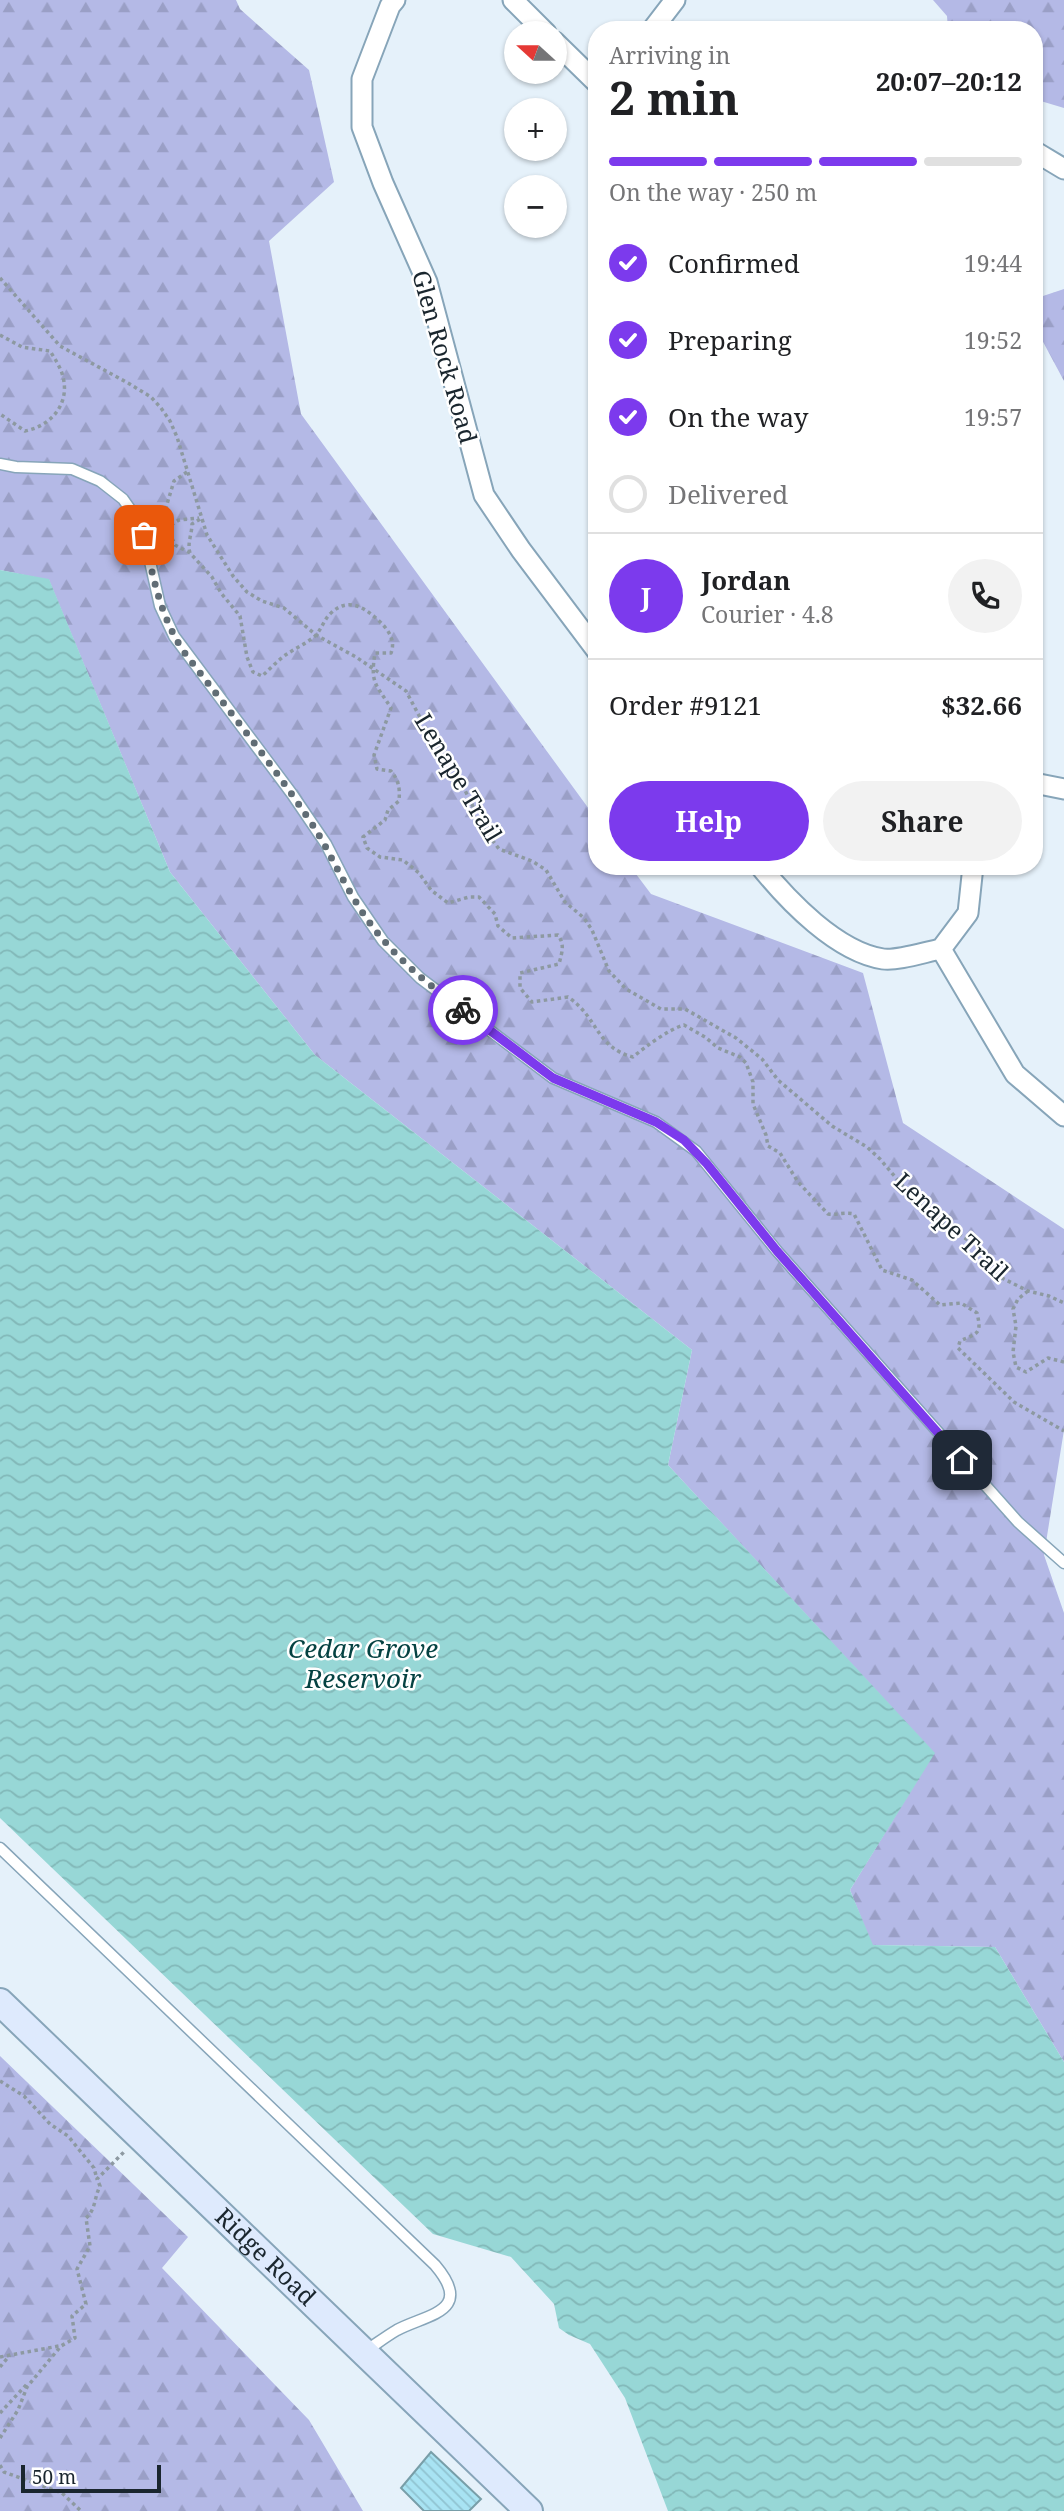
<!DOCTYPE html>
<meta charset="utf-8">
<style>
body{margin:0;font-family:"Noto Serif",serif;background:#f2f2f2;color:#202124;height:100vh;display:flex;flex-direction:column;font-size:26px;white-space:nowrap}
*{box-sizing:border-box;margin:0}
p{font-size:23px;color:#757577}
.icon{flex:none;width:38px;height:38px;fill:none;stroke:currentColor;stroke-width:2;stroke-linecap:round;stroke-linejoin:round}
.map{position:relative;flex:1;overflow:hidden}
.details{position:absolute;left:588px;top:21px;width:455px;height:854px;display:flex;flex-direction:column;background:#fff;border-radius:28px;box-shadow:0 2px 5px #0004}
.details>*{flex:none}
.needle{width:46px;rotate:291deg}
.controls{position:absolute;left:504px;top:21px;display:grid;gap:14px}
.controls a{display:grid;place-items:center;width:63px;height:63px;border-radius:50%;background:#fff;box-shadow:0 2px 5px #0004;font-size:35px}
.scale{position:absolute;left:21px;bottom:18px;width:140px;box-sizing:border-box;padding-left:7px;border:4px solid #1a262e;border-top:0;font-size:19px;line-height:24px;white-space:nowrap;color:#1a262e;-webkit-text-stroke:5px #fff;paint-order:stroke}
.pin{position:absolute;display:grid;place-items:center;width:60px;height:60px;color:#fff;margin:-30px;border-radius:14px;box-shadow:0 4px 10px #0006}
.courier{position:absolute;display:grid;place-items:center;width:70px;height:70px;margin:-35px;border:5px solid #7c3aed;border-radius:50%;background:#fff;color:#222;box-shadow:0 2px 9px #0007}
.overview em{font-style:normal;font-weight:700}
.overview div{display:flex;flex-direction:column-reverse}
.overview{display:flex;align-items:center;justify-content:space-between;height:119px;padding:0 21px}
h1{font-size:46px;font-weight:700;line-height:52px}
.bar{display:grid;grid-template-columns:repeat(4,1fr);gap:10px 7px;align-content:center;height:84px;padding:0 21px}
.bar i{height:9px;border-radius:5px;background:#e0e0e0}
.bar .active{background:#7c3aed}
.bar p{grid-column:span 4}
.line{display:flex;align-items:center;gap:18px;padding:0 21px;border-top:2px solid #e0e0e0}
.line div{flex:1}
.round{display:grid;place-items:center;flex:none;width:74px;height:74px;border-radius:37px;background:#f2f2f2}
ol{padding:0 21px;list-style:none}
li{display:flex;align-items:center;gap:21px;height:77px}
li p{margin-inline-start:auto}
li .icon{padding:7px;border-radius:50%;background:#7c3aed;color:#fff;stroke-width:4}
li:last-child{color:#757577}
li i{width:38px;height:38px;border:4px solid #e0e0e0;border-radius:50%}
.action{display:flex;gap:14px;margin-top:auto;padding:14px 21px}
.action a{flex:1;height:80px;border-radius:42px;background:#7c3aed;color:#fff;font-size:28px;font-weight:700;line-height:80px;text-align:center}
.action a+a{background:#f2f2f2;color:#202124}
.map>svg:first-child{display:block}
.forest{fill:url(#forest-firs)}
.water{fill:url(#water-waves)}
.building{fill:url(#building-back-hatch);stroke:#789ea8;stroke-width:2}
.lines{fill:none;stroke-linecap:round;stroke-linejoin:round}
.lane-casing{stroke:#87a5b9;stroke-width:13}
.street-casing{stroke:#87a5b9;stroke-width:23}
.secondary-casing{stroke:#87a5b9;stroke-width:30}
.path{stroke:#8d99a1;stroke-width:3.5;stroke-dasharray:3.5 3.5;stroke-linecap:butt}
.lane{stroke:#fff;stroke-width:10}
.street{stroke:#fff;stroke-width:19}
.secondary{stroke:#deeafd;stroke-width:26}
.done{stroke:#616d75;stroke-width:7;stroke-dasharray:0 12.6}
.route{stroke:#7c3aed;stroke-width:9}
.labels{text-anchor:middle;stroke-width:5;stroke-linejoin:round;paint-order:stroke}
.street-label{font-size:24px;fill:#1a262e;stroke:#fff}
.water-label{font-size:26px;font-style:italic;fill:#054242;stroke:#fff}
</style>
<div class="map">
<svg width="1064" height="2511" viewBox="0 0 1064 2511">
<defs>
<pattern id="forest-firs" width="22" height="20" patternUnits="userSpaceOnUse" patternTransform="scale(1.75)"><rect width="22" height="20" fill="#b4b9e6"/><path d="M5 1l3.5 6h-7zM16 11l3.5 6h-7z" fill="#9a9fc6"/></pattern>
<pattern id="water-waves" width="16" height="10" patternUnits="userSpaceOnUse" patternTransform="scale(1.75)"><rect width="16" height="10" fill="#97d7d6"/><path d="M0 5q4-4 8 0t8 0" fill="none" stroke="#82b8b8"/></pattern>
<pattern id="building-back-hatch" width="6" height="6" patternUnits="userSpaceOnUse" patternTransform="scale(1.75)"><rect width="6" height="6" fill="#a8e3f3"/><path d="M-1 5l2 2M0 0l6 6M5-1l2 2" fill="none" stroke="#90c3d1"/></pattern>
</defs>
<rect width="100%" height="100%" fill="#e5f1fa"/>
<!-- forest -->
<path class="forest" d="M 0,0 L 236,0 L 240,9 L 309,70 L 334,182 L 269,241 L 301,414 L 597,820 L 597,866 L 630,866 L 651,894 L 863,973 L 903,1123 L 1064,1229 L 1064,1430 L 1044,1555 L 1064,1613 L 1064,2062 L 995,1947 L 872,1945 L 850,1890 L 934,1753 L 668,1465 L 692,1350 L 315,1055 L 170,872 L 49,580 L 0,570 Z
M 933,0 L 1064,0 L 1064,108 L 1034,99 L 1034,30 L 948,30 L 947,16 Z
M 1064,289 L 1064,381 L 1034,325 L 1034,299 Z
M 0,2056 L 188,2237 L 162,2268 L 309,2420 L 363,2511 L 0,2511 Z"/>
<!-- water -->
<path class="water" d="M 0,570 L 49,579 L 170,872 L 315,1055 L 692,1350 L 668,1465 L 935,1753 L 850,1890 L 873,1945 L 995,1947 L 1064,2062 L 1064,2511 L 668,2511 L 625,2398 L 590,2344 L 569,2335 L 559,2328 L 554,2304 L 511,2257 L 433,2234 L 0,1818 Z"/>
<!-- building -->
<path class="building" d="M 431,2452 L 481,2499 L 469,2511 L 424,2511 L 401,2488 Z"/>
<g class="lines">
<defs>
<path id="lane" d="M 0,464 L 16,467 L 72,469 L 100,481 L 123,499 L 139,522 L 144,535 L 160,606 L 174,636 L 292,794 L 326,844 L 353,897 L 383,941 L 420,978 L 553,1078 L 656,1122 L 696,1151 L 777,1251 L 1018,1522 L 1064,1563
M 0,1848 L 435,2265 C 475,2312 427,2314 397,2330 C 385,2337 375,2345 364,2352"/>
<path id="street" d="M 395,0 L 390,6 L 362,79 L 362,127 L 383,183 L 427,282 L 484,495 L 521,550 L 597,651
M 513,0 L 546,33
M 652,30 L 675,0
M 555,42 L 597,83
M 1034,151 L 1064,169
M 1034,783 L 1064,789
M 760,866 C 788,901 837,952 883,959 C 898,961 925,952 941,949 L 968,913 L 973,866
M 941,949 L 1015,1074 L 1064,1116"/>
<g id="secondary">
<path id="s1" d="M 0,2002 L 529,2511"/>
</g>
</defs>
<!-- lane casing -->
<use href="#lane" class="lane-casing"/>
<!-- street casing -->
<use href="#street" class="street-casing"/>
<!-- secondary casing -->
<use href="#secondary" class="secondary-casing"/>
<!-- path -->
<path class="path" d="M 0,278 L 60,346 L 128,383 L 151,397 L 161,408 L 170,421 L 177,437 L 207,535 L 233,576 L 247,592 L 262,601 L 284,608 L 316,635 L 356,657 L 406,691 L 432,740 L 457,774 L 484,829 L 499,849 L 532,861 L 546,870 L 565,902 L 584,918 L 592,930 L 609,971 L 626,989 L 661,1009 L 685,1009 L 736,1038 L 762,1059 L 778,1080 L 832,1126 L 867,1147 L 880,1159 L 913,1198 L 936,1219 L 977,1246 L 994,1274 L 1028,1291 L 1049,1296 L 1064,1303
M 0,335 L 22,347 L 50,351 C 55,359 61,368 63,377 C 70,404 51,426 25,431 L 0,414
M 187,472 L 174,481 L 164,514 L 172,528 L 171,536 L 175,545 L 190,553 L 212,577 L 221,593 L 240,616 L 247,657 L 253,672 L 262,676 C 270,669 278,660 287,654 C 296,648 307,643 315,636 C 322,629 324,619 331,613 C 348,597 364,607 378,620 C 388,629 396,640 391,653 L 375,653 C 370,684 376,684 391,708 L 374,755 L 377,769 L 391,771 C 399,781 400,788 399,801 L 388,810 L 385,820 L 363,837 L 367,848 L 380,857 L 403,860 L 419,873 L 431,890 L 448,903 L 469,897 L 479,897 L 495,914 L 498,926 L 512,938 L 558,935 C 565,945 562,952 559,964 L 520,973 L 520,988 L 532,1002 L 568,997 C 599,1018 595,1047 633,1057 C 645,1047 669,1029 684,1025 L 705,1037 L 718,1048 L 740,1057 L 746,1063 L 753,1082 L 753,1104 L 766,1135 L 768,1146 L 780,1153 L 798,1182 L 828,1214 C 837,1215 845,1212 854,1214 L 882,1270 L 912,1280 L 940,1305 L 961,1303 L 977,1313 C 982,1334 978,1333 960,1341 L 958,1348 L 1014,1402 L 1064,1431
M 171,525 L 179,520 L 199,518
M 190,553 C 187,543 192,534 192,524 L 202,518
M 1028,1291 L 1018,1299 L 1013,1309 L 1016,1326 L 1013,1352 L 1016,1367 L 1026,1372 L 1048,1358 L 1064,1362
M 0,2081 L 24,2096 L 50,2124 L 68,2136 L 94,2168 L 97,2179
M 0,2357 L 59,2346
M 0,2367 L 10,2355
M 0,2413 L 27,2384
M 0,2438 L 18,2410 L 27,2387 L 61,2346 L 75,2338 L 72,2316 L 86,2304 L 77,2269 L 90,2246 L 86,2218 C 96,2209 94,2198 100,2186 L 97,2179 L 125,2151
M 0,2465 L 4,2472 L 62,2493 L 81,2511"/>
<!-- lane -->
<use href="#lane" class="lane"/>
<!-- street -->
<use href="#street" class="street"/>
<!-- secondary -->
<use href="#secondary" class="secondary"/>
</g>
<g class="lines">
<!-- done -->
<path class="done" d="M 144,535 C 153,577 160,616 184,652 C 226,707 270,761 308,818 C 326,844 337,871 353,897 C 381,946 418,977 463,1010"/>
<!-- route -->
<path class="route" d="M 463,1010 L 553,1078 L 656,1122 L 684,1140 L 707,1164 L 777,1251 L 962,1460"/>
</g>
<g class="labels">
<!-- street labels -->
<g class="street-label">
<text transform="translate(444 357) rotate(74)" y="8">Glen Rock Road</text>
<text transform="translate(458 778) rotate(59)" y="8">Lenape Trail</text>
<text transform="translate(951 1227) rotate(43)" y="8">Lenape Trail</text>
<text dy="8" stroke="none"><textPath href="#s1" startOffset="368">Ridge Road</textPath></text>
</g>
<!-- water labels -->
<g class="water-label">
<text x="363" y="1658">Cedar Grove<tspan x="363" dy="30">Reservoir</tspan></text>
</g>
</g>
</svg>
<div class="controls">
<a><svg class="needle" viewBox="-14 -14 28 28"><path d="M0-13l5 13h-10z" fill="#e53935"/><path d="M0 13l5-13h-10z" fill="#757577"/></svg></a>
<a>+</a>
<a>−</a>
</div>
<div class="scale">50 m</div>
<div class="pin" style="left:144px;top:535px;background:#ea580c"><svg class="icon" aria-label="bag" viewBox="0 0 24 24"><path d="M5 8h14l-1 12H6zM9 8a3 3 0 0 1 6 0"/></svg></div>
<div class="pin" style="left:962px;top:1460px;background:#1f2937"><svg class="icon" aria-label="home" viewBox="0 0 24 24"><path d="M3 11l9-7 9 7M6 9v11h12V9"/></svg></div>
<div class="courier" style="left:463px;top:1010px"><svg class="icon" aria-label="bike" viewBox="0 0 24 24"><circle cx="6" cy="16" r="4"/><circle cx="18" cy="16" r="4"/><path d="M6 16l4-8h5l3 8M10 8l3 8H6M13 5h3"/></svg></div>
<section class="details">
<div class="overview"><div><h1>2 min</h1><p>Arriving in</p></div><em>20:07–20:12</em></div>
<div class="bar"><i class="active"></i><i class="active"></i><i class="active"></i><i></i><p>On the way · 250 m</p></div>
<ol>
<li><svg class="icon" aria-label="check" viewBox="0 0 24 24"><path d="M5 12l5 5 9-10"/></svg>Confirmed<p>19:44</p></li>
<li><svg class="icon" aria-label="check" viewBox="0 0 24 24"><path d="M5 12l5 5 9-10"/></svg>Preparing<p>19:52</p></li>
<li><svg class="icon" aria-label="check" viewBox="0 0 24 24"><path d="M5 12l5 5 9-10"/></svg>On the way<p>19:57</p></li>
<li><i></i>Delivered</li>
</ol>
<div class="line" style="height:126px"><b class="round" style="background:#7c3aed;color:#fff">J</b><div><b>Jordan</b><p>Courier · 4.8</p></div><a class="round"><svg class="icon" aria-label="phone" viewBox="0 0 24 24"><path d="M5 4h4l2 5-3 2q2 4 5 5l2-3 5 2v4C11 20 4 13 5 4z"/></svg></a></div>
<div class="line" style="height:91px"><div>Order #9121</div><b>$32.66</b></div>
<div class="action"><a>Help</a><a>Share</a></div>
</section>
</div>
